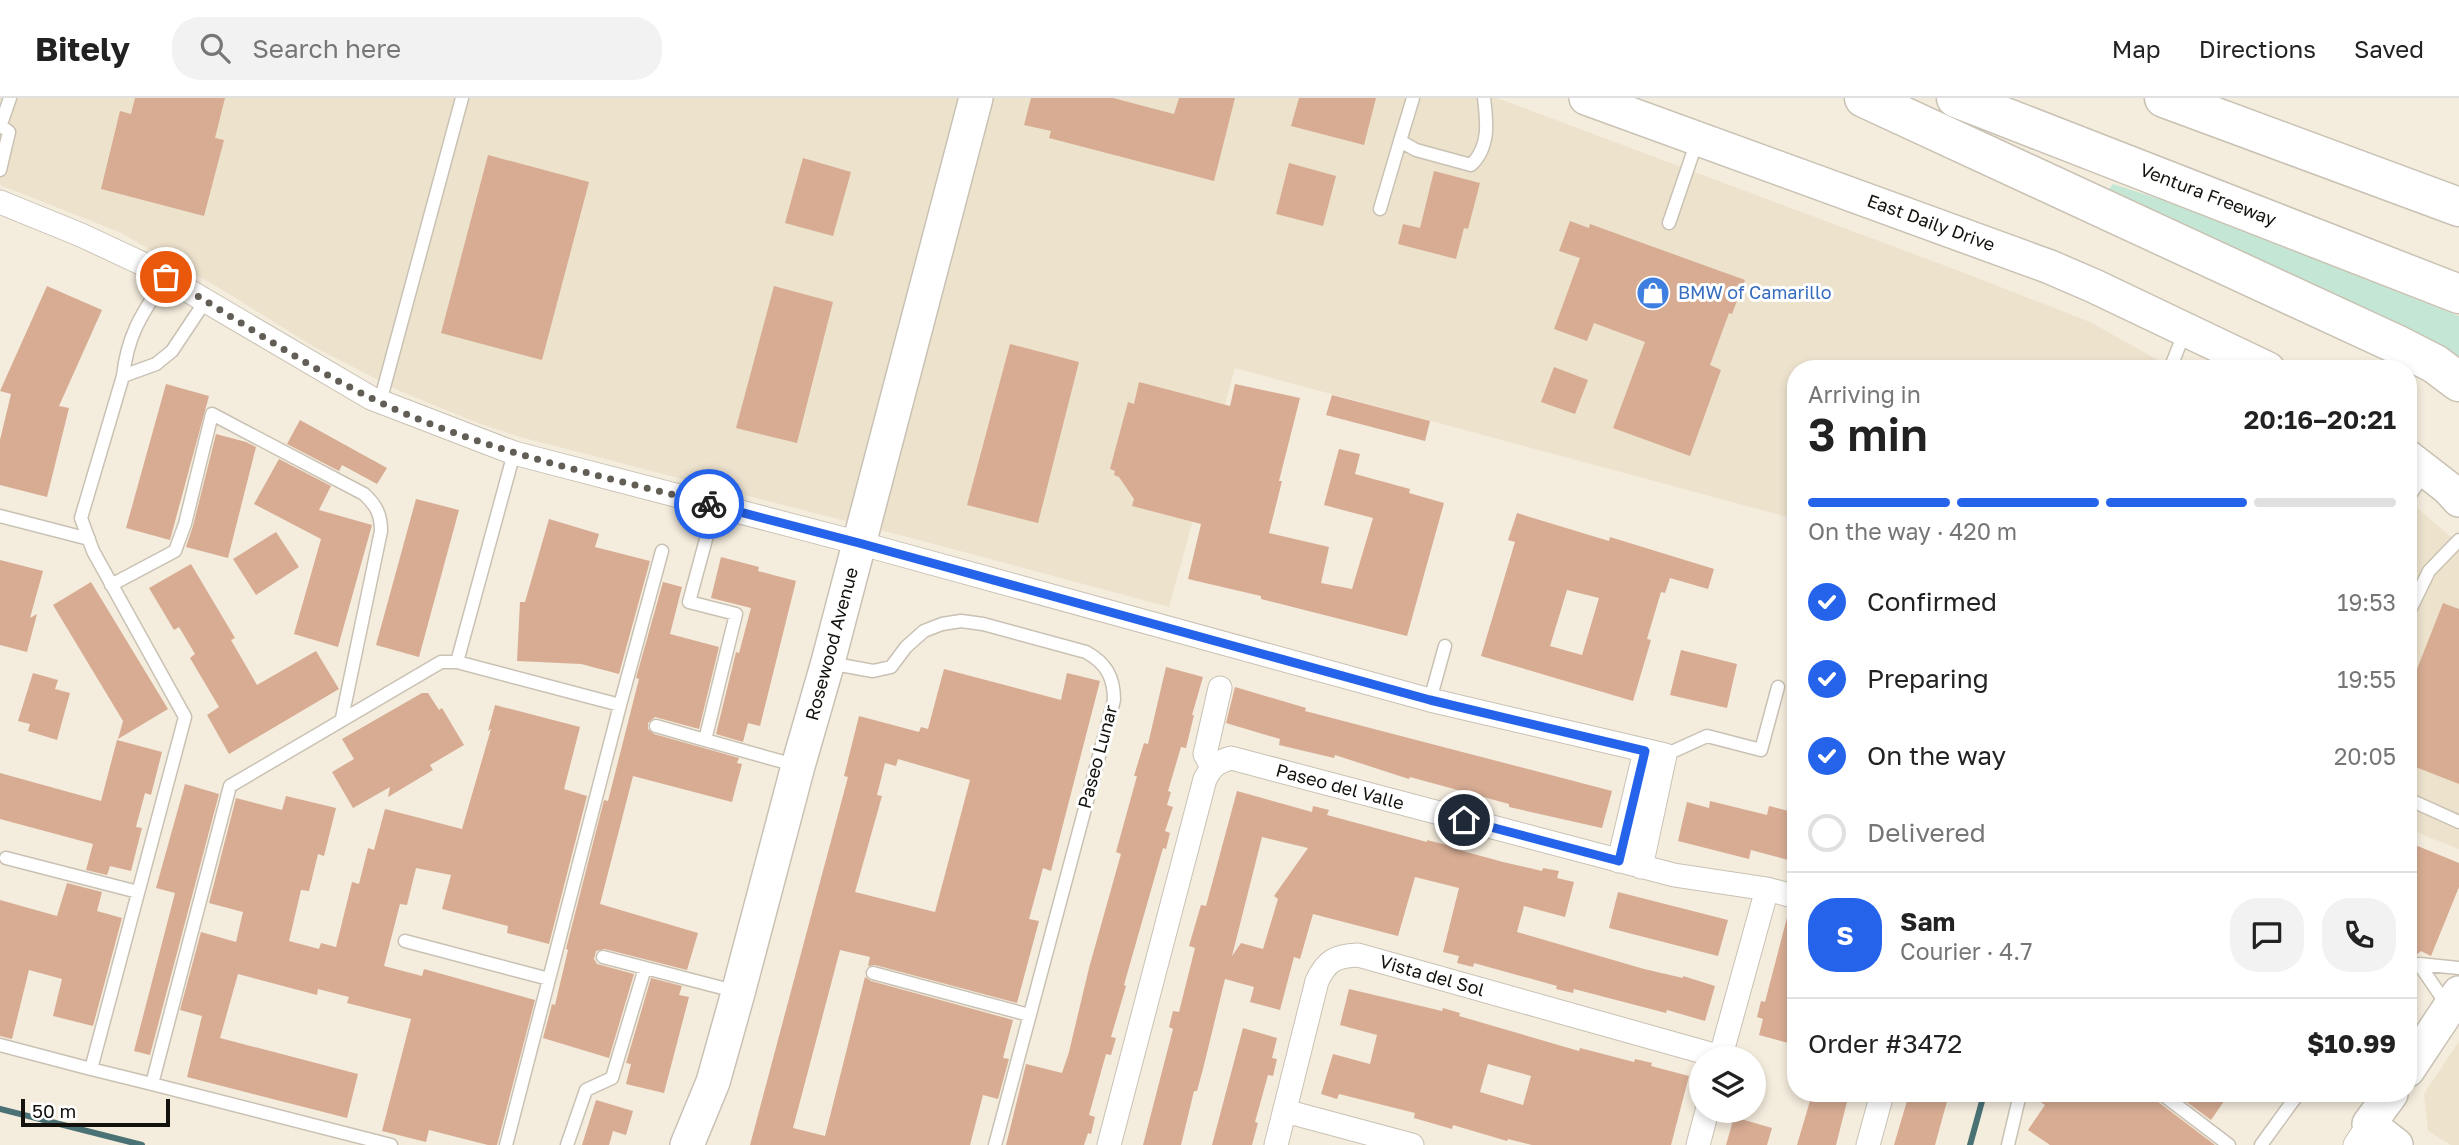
<!DOCTYPE html>
<meta charset="utf-8">
<style>
body{margin:0;font-family:"Golos Text",sans-serif;background:#f2f2f2;color:#222;height:100vh;display:flex;flex-direction:column;font-size:26px;white-space:nowrap}
*{box-sizing:border-box;margin:0}
p{font-size:23px;color:#767676}
.icon{flex:none;width:38px;height:38px;fill:none;stroke:currentColor;stroke-width:2;stroke-linecap:round;stroke-linejoin:round}
.map{position:relative;flex:1;overflow:hidden}
.panel{position:absolute;left:1787px;top:262px;width:630px;height:742px;display:flex;flex-direction:column;background:#fff;border-radius:28px;box-shadow:0 4px 10px #0003}
.panel>*{flex:none}
.controls{position:absolute;left:1689px;top:948px;display:grid;gap:14px}
.controls a{display:grid;place-items:center;width:77px;height:77px;border-radius:50%;background:#fff;box-shadow:0 4px 10px #0003;font-size:35px}
.scale{position:absolute;left:21px;bottom:18px;width:149px;box-sizing:border-box;padding-left:7px;border:4px solid #14120d;border-top:0;font-size:19px;line-height:24px;white-space:nowrap;color:#14120d;-webkit-text-stroke:5px #fff;paint-order:stroke}
.pin{position:absolute;display:grid;place-items:center;width:60px;height:60px;color:#fff;margin:-30px;border:4px solid #fff;border-radius:50%;box-shadow:0 2px 7px #0007}
.courier{position:absolute;display:grid;place-items:center;width:70px;height:70px;margin:-35px;border:5px solid #2563eb;border-radius:50%;background:#fff;color:#222;box-shadow:0 2px 9px #0007}
.headline em{font-style:normal;font-weight:600}
.headline div{display:flex;flex-direction:column-reverse}
.headline{display:flex;align-items:center;justify-content:space-between;height:119px;padding:0 21px}
h1{font-size:46px;font-weight:600;line-height:52px}
.bar{display:grid;grid-template-columns:repeat(4,1fr);gap:10px 7px;align-content:center;height:84px;padding:0 21px}
.bar i{height:9px;border-radius:5px;background:#e0e0e0}
.bar .selected{background:#2563eb}
.bar p{grid-column:span 4}
.line{display:flex;align-items:center;gap:18px;padding:0 21px;border-top:2px solid #e0e0e0}
.line div{flex:1}
.round{display:grid;place-items:center;flex:none;width:74px;height:74px;border-radius:28px;background:#f2f2f2}
ol{padding:0 21px;list-style:none}
li{display:flex;align-items:center;gap:21px;height:77px}
li p{margin-inline-start:auto}
li .icon{padding:7px;border-radius:50%;background:#2563eb;color:#fff;stroke-width:4}
li:last-child{color:#767676}
li i{width:38px;height:38px;border:4px solid #e0e0e0;border-radius:50%}
header{display:flex;align-items:center;gap:42px;box-sizing:border-box;height:98px;padding:0 35px;background:#fff;border-bottom:2px solid #e0e0e0}
header strong{font-size:33px}
nav{display:flex;gap:38px;margin-inline-start:auto;font-size:24px}
.search{width:490px;height:63px;background:#f2f2f2;display:flex;align-items:center;gap:18px;box-sizing:border-box;padding:0 24px;border-radius:28px;color:#767676;font-size:26px}
.map>svg:first-child{display:block}
.built{fill:#ede2cc}
.green{fill:#c4e7d5}
.lines{fill:none;stroke-linecap:round;stroke-linejoin:round}
.stream{stroke:#4a7275;stroke-width:6}
.building{fill:#d7ac93;fill-rule:evenodd}
.service-casing{stroke:#c9c2b4;stroke-width:15}
.minor-casing{stroke:#c9c2b4;stroke-width:25}
.secondary-casing{stroke:#c9c2b4;stroke-width:36}
.motorway-casing{stroke:#c9c2b4;stroke-width:41}
.service{stroke:#fff;stroke-width:12}
.minor{stroke:#fff;stroke-width:23}
.secondary{stroke:#fff;stroke-width:33}
.motorway{stroke:#fff;stroke-width:38}
.done{stroke:#625e56;stroke-width:7;stroke-dasharray:0 12.6}
.route{stroke:#2563eb;stroke-width:9}
.labels{text-anchor:middle;stroke-width:6;stroke-linejoin:round;paint-order:stroke}
.street-label{font-size:18px;fill:#14120d;stroke:#fff}
.shop-label{font-size:18px;fill:#366cbe;stroke:#fff;text-anchor:start}
</style>
<header>
<strong>Bitely</strong>
<div class="search"><svg class="icon" aria-label="search" viewBox="0 0 24 24"><circle cx="10" cy="10" r="6"/><path d="M15 15l6 6"/></svg>Search here</div>
<nav><a>Map</a><a>Directions</a><a>Saved</a></nav>
</header>
<div class="map">
<svg width="2459" height="1047" viewBox="0 0 2459 1047">
<rect width="100%" height="100%" fill="#f4ecdd"/>
<!-- built -->
<path class="built" d="M 0,0 L 1497,0 L 1962,174 L 2090,224 L 2158,262 L 2156,271 L 1796,271 L 1795,421 L 1235,270 L 1169,509 L 919,442 L 520,339 L 475,324 L 402,294 L 316,250 L 216,188 L 119,134 L 0,87 Z
M 2408,402 L 2459,446 L 2459,751 L 2408,731 Z
M 2459,943 L 2459,1047 L 2451,1047 L 2428,1033 L 2424,996 Z"/>
<!-- green -->
<path class="green" d="M 2113,86 L 2166,103 L 2459,218 L 2459,270 L 2103,99 Z"/>
<g class="lines">
<!-- stream -->
<path class="stream" d="M 2194,271 L 2195,270
M 0,1011 L 142,1047
M 1970,1047 L 1984,996"/>
</g>
<!-- building -->
<path class="building" d="M 135,0 L 225,0 L 215,40 L 224,42 L 204,118 L 101,91 L 120,13 L 131,16 Z
M 1031,0 L 1113,0 L 1174,16 L 1179,0 L 1235,0 L 1214,83 L 1049,40 L 1051,33 L 1024,27 Z
M 1299,0 L 1376,0 L 1364,47 L 1291,28 Z
M 488,57 L 589,84 L 542,262 L 441,235 Z
M 803,60 L 851,74 L 833,138 L 785,125 Z
M 1289,65 L 1336,78 L 1323,128 L 1276,116 Z
M 1434,73 L 1480,85 L 1468,131 L 1464,130 L 1456,161 L 1398,146 L 1403,126 L 1420,130 Z
M 1570,123 L 1589,130 L 1590,126 L 1745,182 L 1732,216 L 1729,215 L 1710,267 L 1721,272 L 1690,358 L 1613,330 L 1645,244 L 1594,225 L 1587,243 L 1554,231 L 1580,160 L 1559,153 Z
M 47,188 L 102,212 L 59,308 L 69,310 L 47,399 L 0,387 L 0,342 L 11,296 L 0,293 Z
M 774,188 L 833,204 L 797,345 L 736,330 Z
M 1010,246 L 1079,264 L 1038,425 L 967,407 Z
M 1554,269 L 1588,282 L 1575,316 L 1541,304 Z
M 1139,284 L 1230,308 L 1235,286 L 1300,300 L 1279,383 L 1282,383 L 1269,435 L 1329,449 L 1321,485 L 1352,491 L 1373,420 L 1324,407 L 1339,351 L 1360,356 L 1355,376 L 1410,391 L 1409,395 L 1444,405 L 1407,538 L 1261,501 L 1261,498 L 1188,481 L 1201,426 L 1132,408 L 1134,401 L 1119,379 L 1114,377 L 1115,373 L 1110,371 L 1128,304 L 1134,306 Z
M 166,286 L 209,298 L 170,442 L 126,430 Z
M 1332,297 L 1430,323 L 1425,343 L 1326,317 Z
M 300,322 L 387,370 L 377,386 L 342,367 L 339,373 L 287,346 Z
M 216,336 L 246,344 L 256,349 L 228,460 L 186,449 L 193,428 Z
M 279,361 L 331,388 L 319,412 L 372,427 L 338,549 L 294,536 L 321,441 L 254,406 Z
M 416,401 L 459,412 L 419,559 L 376,547 Z
M 1517,415 L 1609,443 L 1610,439 L 1714,471 L 1708,491 L 1670,480 L 1665,495 L 1661,494 L 1647,541 L 1651,542 L 1633,603 L 1481,558 L 1515,444 L 1508,442 ZM 1567,492 L 1599,500 L 1582,557 L 1550,548 Z
M 549,421 L 599,436 L 595,449 L 650,463 L 619,576 L 581,566 L 517,563 L 520,504 L 525,504 Z
M 276,434 L 299,469 L 256,497 L 233,461 Z
M 721,459 L 759,469 L 758,473 L 796,483 L 760,628 L 748,625 L 743,644 L 716,636 L 736,554 L 739,555 L 751,510 L 711,500 Z
M 0,462 L 43,473 L 30,520 L 37,516 L 27,554 L 0,547 Z
M 191,466 L 235,540 L 231,542 L 257,587 L 316,553 L 339,591 L 229,656 L 207,617 L 219,609 L 190,560 L 195,556 L 179,529 L 174,532 L 149,490 Z
M 91,484 L 168,611 L 118,641 L 123,623 L 53,507 Z
M 663,484 L 682,489 L 670,536 L 719,549 L 699,631 L 655,619 L 648,625 L 648,631 L 654,636 L 739,660 L 737,665 L 742,666 L 732,704 L 633,678 L 600,806 L 698,835 L 687,872 L 605,851 L 596,853 L 594,861 L 597,866 L 634,876 L 609,960 L 543,940 L 552,906 L 555,907 L 568,852 L 566,851 L 604,702 L 608,703 L 639,581 L 636,580 Z
M 2443,505 L 2459,511 L 2459,686 L 2408,666 L 2408,613 L 2415,597 L 2408,594 Z
M 1681,552 L 1737,566 L 1727,610 L 1670,597 Z
M 1166,569 L 1203,579 L 1192,617 L 1194,617 L 1186,650 L 1181,649 L 1168,693 L 1171,694 L 1167,707 L 1173,709 L 1165,733 L 1170,735 L 1166,751 L 1163,750 L 1124,887 L 1126,888 L 1111,939 L 1116,940 L 1111,957 L 1106,956 L 1089,1017 L 1095,1019 L 1091,1036 L 1088,1035 L 1084,1047 L 1006,1047 L 1026,966 L 1062,975 L 1069,954 L 1089,870 L 1121,756 L 1116,754 L 1137,678 L 1134,678 L 1144,645 L 1148,646 Z
M 944,571 L 1061,602 L 1067,575 L 1100,583 L 1051,773 L 1043,770 L 1029,821 L 1039,823 L 1017,905 L 875,867 L 868,868 L 870,859 L 840,852 L 793,1030 L 825,1038 L 865,879 L 871,883 L 1013,922 L 1003,960 L 1009,961 L 998,1001 L 983,997 L 970,1047 L 750,1047 L 848,679 L 844,678 L 859,618 L 919,634 L 921,629 L 928,631 ZM 898,661 L 970,682 L 935,814 L 855,794 L 882,698 L 877,697 L 885,665 L 896,668 Z
M 33,575 L 58,582 L 55,591 L 70,595 L 57,642 L 28,633 L 30,626 L 18,623 Z
M 1235,589 L 1306,610 L 1305,613 L 1612,693 L 1602,730 L 1509,709 L 1509,706 L 1410,679 L 1409,681 L 1335,657 L 1334,660 L 1279,647 L 1280,641 L 1226,625 Z
M 422,595 L 428,595 L 439,612 L 442,610 L 464,647 L 430,667 L 433,672 L 388,699 L 390,689 L 353,710 L 332,674 L 354,661 L 342,641 Z
M 495,607 L 580,629 L 564,691 L 587,698 L 549,846 L 507,835 L 508,828 L 442,811 L 451,777 L 416,770 L 407,807 L 400,806 L 384,868 L 422,878 L 424,871 L 535,902 L 497,1047 L 488,1047 L 429,1032 L 426,1044 L 382,1033 L 411,921 L 347,905 L 349,899 L 318,891 L 317,897 L 238,876 L 220,940 L 358,976 L 347,1020 L 187,979 L 202,918 L 180,912 L 201,834 L 236,844 L 243,814 L 209,805 L 236,700 L 282,712 L 286,698 L 336,710 L 324,758 L 318,756 L 309,793 L 301,792 L 289,843 L 319,851 L 321,845 L 336,849 L 352,784 L 359,786 L 368,750 L 374,752 L 385,711 L 462,731 L 491,631 L 488,633 Z
M 117,642 L 162,654 L 151,697 L 145,695 L 136,729 L 142,730 L 131,773 L 110,768 L 107,777 L 86,772 L 93,746 L 0,721 L 0,675 L 101,703 Z
M 185,686 L 219,696 L 150,957 L 134,953 L 175,795 L 156,790 Z
M 1237,693 L 1312,714 L 1313,708 L 1329,712 L 1327,717 L 1427,744 L 1427,742 L 1459,750 L 1459,752 L 1503,764 L 1542,773 L 1543,770 L 1559,773 L 1557,780 L 1574,784 L 1565,819 L 1524,808 L 1517,834 L 1644,871 L 1683,880 L 1683,878 L 1715,888 L 1705,923 L 1667,912 L 1666,915 L 1574,891 L 1573,895 L 1556,891 L 1557,888 L 1474,865 L 1473,869 L 1457,865 L 1459,858 L 1443,854 L 1459,790 L 1415,779 L 1398,838 L 1313,816 L 1300,861 L 1294,859 L 1280,912 L 1250,904 L 1254,889 L 1225,881 L 1203,971 L 1197,993 L 1194,993 L 1181,1047 L 1143,1047 L 1173,931 L 1169,929 L 1173,913 L 1179,914 L 1195,850 L 1189,848 L 1201,807 L 1206,808 ZM 1262,739 L 1308,750 L 1274,798 L 1278,801 L 1263,851 L 1241,845 L 1232,858 Z
M 1710,703 L 1767,717 L 1769,708 L 1796,715 L 1796,764 L 1751,752 L 1749,761 L 1678,743 L 1687,704 L 1709,710 Z
M 2408,744 L 2459,765 L 2459,789 L 2431,858 L 2421,853 L 2411,862 L 2412,871 L 2408,878 Z
M 67,785 L 102,794 L 97,813 L 122,820 L 93,928 L 53,918 L 62,881 L 29,872 L 12,941 L 0,938 L 0,802 L 57,818 Z
M 1618,794 L 1728,822 L 1718,858 L 1609,830 Z
M 1789,812 L 1796,813 L 1796,947 L 1759,937 L 1763,921 L 1757,919 L 1761,903 L 1765,904 Z
M 651,880 L 682,888 L 679,897 L 689,899 L 664,995 L 626,986 L 631,966 L 626,965 Z
M 1349,891 L 1442,913 L 1443,910 L 1460,915 L 1459,918 L 1579,953 L 1580,950 L 1634,964 L 1635,961 L 1652,965 L 1651,968 L 1689,978 L 1671,1047 L 1532,1047 L 1508,1041 L 1507,1043 L 1453,1027 L 1452,1031 L 1414,1020 L 1415,1015 L 1339,996 L 1337,1001 L 1321,996 L 1333,956 L 1370,966 L 1377,937 L 1340,927 ZM 1488,966 L 1531,978 L 1523,1007 L 1480,994 Z
M 1243,930 L 1277,940 L 1272,960 L 1277,961 L 1273,978 L 1268,977 L 1255,1024 L 1258,1025 L 1252,1047 L 1212,1047 Z
M 1812,996 L 1849,996 L 1836,1047 L 1797,1047 Z
M 1909,996 L 1949,996 L 1935,1047 L 1894,1047 Z
M 2029,996 L 2153,996 L 2157,1003 L 2215,1047 L 2050,1047 L 2028,1032 L 2045,1007 Z
M 2176,996 L 2229,996 L 2211,1022 Z
M 596,1002 L 633,1013 L 626,1037 L 613,1033 L 609,1047 L 582,1047 Z
M 1734,1019 L 1772,1030 L 1767,1047 L 1726,1047 Z"/>
<g class="lines">
<defs>
<path id="service" d="M 1413,0 L 1400,43 L 1416,52 L 1471,67 C 1490,49 1487,24 1484,0
M 1,26 L 10,0
M 0,27 L 9,34 L 0,72
M 1380,111 L 1400,43
M 1669,125 L 1697,43
M 166,179 C 143,215 128,234 123,278 L 81,420 L 93,453 L 185,619 L 91,971 L 152,986 L 230,688 L 441,564 L 457,564 L 620,607 L 662,453
M 2170,271 L 2185,233
M 123,278 L 156,266 L 172,253 L 206,202
M 380,304 L 462,0
M 2408,400 L 2426,373
M 715,408 L 689,504 L 736,516 L 705,642 L 798,668
M 0,418 L 89,441
M 111,487 L 175,453 L 185,426 L 212,316 L 364,396 C 376,407 381,416 381,433 L 342,620
M 2408,516 L 2429,473 L 2459,442
M 457,564 L 514,355
M 829,565 L 873,573 L 891,569 L 906,549 L 924,533 L 942,526 L 961,523 L 983,526 L 1086,554 C 1106,565 1114,579 1114,602 L 995,1047
M 1430,602 L 1445,548
M 656,628 L 705,642
M 1665,657 L 1707,638 L 1761,652 L 1778,589
M 2408,701 L 2459,724
M 6,760 L 138,794
M 405,843 L 549,881
M 603,859 L 738,894
M 873,875 L 1029,917
M 2447,907 L 2419,866 L 2459,870
M 0,947 L 91,971
M 152,986 L 391,1047
M 2162,996 L 2229,1047
M 506,1047 L 620,607
M 567,1047 L 586,992 L 612,980 L 645,870
M 2008,1047 L 2020,996
M 2261,1047 L 2298,996"/>
<path id="minor" d="M 0,104 L 81,137 L 143,166 L 371,300 L 514,355 L 859,445 L 1430,602 L 1665,657 L 1641,769
M 1212,669 L 1205,656 L 1220,590
M 1619,763 L 1645,653
M 1720,961 L 1767,791
M 1285,1013 L 1412,1047
M 1109,1047 L 1205,681 C 1212,668 1217,664 1231,660 L 1674,777 L 1767,791 L 1796,799
M 1276,1047 L 1317,883 C 1327,862 1336,858 1358,857 L 1721,959
M 1698,1047 L 1707,1013
M 1868,1047 L 1882,996
M 2355,1047 L 2369,1026"/>
<path id="secondary" d="M 1586,0 L 2050,169 L 2094,188 L 2268,271
M 2408,359 L 2448,390 L 2459,402
M 2408,972 L 2459,895
M 2391,996 L 2369,1026 L 2396,1047
M 687,1047 L 713,984 L 738,895 L 798,668 L 828,564 L 976,0"/>
<path id="motorway" d="M 1864,0 L 2396,246 L 2435,266 L 2459,284
M 1956,0 L 2459,196
M 2164,0 L 2459,109"/>
</defs>
<!-- service casing -->
<use href="#service" class="service-casing"/>
<!-- minor casing -->
<use href="#minor" class="minor-casing"/>
<!-- secondary casing -->
<use href="#secondary" class="secondary-casing"/>
<!-- motorway casing -->
<use href="#motorway" class="motorway-casing"/>
<!-- service -->
<use href="#service" class="service"/>
<!-- minor -->
<use href="#minor" class="minor"/>
<!-- secondary -->
<use href="#secondary" class="secondary"/>
<!-- motorway -->
<use href="#motorway" class="motorway"/>
</g>
<g class="lines">
<!-- done -->
<path class="done" d="M 166,179 C 234,219 300,265 371,300 C 478,352 595,376 709,406"/>
<!-- route -->
<path class="route" d="M 709,406 L 859,445 L 1430,602 L 1645,653 L 1619,763 L 1464,722"/>
</g>
<!-- icons -->
<defs>
<symbol id="shop-disc" viewBox="-11 -11 22 22"><circle r="9.5" fill="#3f7fe0" stroke="#fff"/><path d="M-5-2.5h2.3a2.7 3.5 0 0 1 5.4 0H5L5.5 6h-11ZM-1.5-2.5h3a1.5 2.3 0 0 0-3 0Z" fill="#fff"/></symbol>
</defs>
<g fill-rule="evenodd">
<use href="#shop-disc" x="1634" y="176" width="38" height="38"/>
</g>
<g class="labels">
<!-- street labels -->
<g class="street-label">
<text transform="translate(2208 97) rotate(21)" y="6">Ventura Freeway</text>
<text transform="translate(1931 125) rotate(20)" y="6">East Daily Drive</text>
<text transform="translate(832 546) rotate(-75)" y="6">Rosewood Avenue</text>
<text transform="translate(1098 659) rotate(-75)" y="6">Paseo Lunar</text>
<text transform="translate(1340 689) rotate(15)" y="6">Paseo del Valle</text>
<text transform="translate(1432 878) rotate(16)" y="6">Vista del Sol</text>
</g>
<!-- shop labels -->
<g class="shop-label">
<text x="1678" y="201">BMW of Camarillo</text>
</g>
</g>
</svg>
<div class="controls">
<a><svg class="icon" aria-label="layers" viewBox="0 0 24 24"><path d="M12 4l9 5-9 5-9-5zM3 14l9 5 9-5"/></svg></a>
</div>
<div class="scale">50 m</div>
<div class="pin" style="left:166px;top:179px;background:#ea580c"><svg class="icon" aria-label="bag" viewBox="0 0 24 24"><path d="M5 8h14l-1 12H6zM9 8a3 3 0 0 1 6 0"/></svg></div>
<div class="pin" style="left:1464px;top:722px;background:#1f2937"><svg class="icon" aria-label="home" viewBox="0 0 24 24"><path d="M3 11l9-7 9 7M6 9v11h12V9"/></svg></div>
<div class="courier" style="left:709px;top:406px"><svg class="icon" aria-label="bike" viewBox="0 0 24 24"><circle cx="6" cy="16" r="4"/><circle cx="18" cy="16" r="4"/><path d="M6 16l4-8h5l3 8M10 8l3 8H6M13 5h3"/></svg></div>
<section class="panel">
<div class="headline"><div><h1>3 min</h1><p>Arriving in</p></div><em>20:16–20:21</em></div>
<div class="bar"><i class="selected"></i><i class="selected"></i><i class="selected"></i><i></i><p>On the way · 420 m</p></div>
<ol>
<li><svg class="icon" aria-label="check" viewBox="0 0 24 24"><path d="M5 12l5 5 9-10"/></svg>Confirmed<p>19:53</p></li>
<li><svg class="icon" aria-label="check" viewBox="0 0 24 24"><path d="M5 12l5 5 9-10"/></svg>Preparing<p>19:55</p></li>
<li><svg class="icon" aria-label="check" viewBox="0 0 24 24"><path d="M5 12l5 5 9-10"/></svg>On the way<p>20:05</p></li>
<li><i></i>Delivered</li>
</ol>
<div class="line" style="height:126px"><b class="round" style="background:#2563eb;color:#fff">S</b><div><b>Sam</b><p>Courier · 4.7</p></div><a class="round"><svg class="icon" aria-label="chat" viewBox="0 0 24 24"><path d="M4 5h16v11H9l-5 4z"/></svg></a><a class="round"><svg class="icon" aria-label="phone" viewBox="0 0 24 24"><path d="M5 4h4l2 5-3 2q2 4 5 5l2-3 5 2v4C11 20 4 13 5 4z"/></svg></a></div>
<div class="line" style="height:91px"><div>Order #3472</div><b>$10.99</b></div>
</section>
</div>
